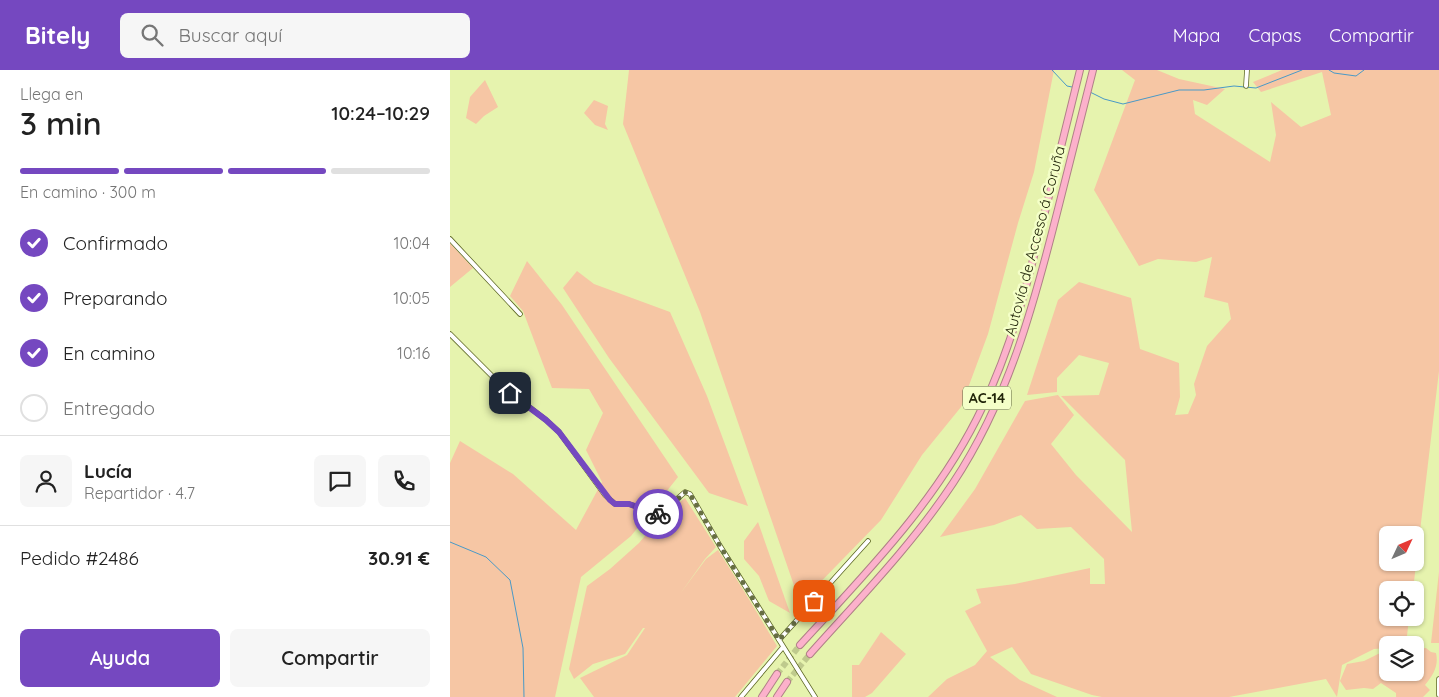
<!DOCTYPE html>
<html lang="es">
<meta charset="utf-8">
<style>
body{margin:0;font-family:Quicksand,sans-serif;background:#f6f6f6;color:#222;height:100vh;display:flex;flex-direction:column;font-size:19px;white-space:nowrap}
*{box-sizing:border-box;margin:0}
p{font-size:16px;color:#767676}
.icon{flex:none;width:28px;height:28px;fill:none;stroke:currentColor;stroke-width:2;stroke-linecap:round;stroke-linejoin:round}
.map{position:relative;flex:1;overflow:hidden}
.details{display:flex;flex-direction:column;background:#fff;width:450px}
.details>*{flex:none}
.needle{width:32px;rotate:46deg}
.buttons{position:absolute;left:929px;top:456px;display:grid;gap:10px}
.buttons a{display:grid;place-items:center;width:45px;height:45px;border-radius:8px;background:#fff;box-shadow:0 1px 4px #0004;font-size:25px}
.pin{position:absolute;display:grid;place-items:center;width:42px;height:42px;color:#fff;margin:-21px;border-radius:10px;box-shadow:0 2px 8px #0006}
.courier{position:absolute;display:grid;place-items:center;width:50px;height:50px;margin:-25px;border:4px solid #7548c0;border-radius:50%;background:#fff;color:#222;box-shadow:0 1px 6px #0007}
.headline em{font-style:normal;font-weight:600}
.headline div{display:flex;flex-direction:column-reverse}
.headline{display:flex;align-items:center;justify-content:space-between;height:85px;padding:0 20px}
h1{font-size:32px;font-weight:600;line-height:38px}
.bar{display:grid;grid-template-columns:repeat(4,1fr);gap:8px 5px;align-content:center;height:60px;padding:0 20px}
.bar i{height:6px;border-radius:4px;background:#e0e0e0}
.bar .selected{background:#7548c0}
.bar p{grid-column:span 4}
.line{display:flex;align-items:center;gap:12px;padding:0 20px;border-top:1px solid #e0e0e0}
.line div{flex:1}
.round{display:grid;place-items:center;flex:none;width:52px;height:52px;border-radius:8px;background:#f6f6f6}
ol{padding:0 20px;list-style:none}
li{display:flex;align-items:center;gap:15px;height:55px}
li p{margin-inline-start:auto}
li .icon{padding:5px;border-radius:50%;background:#7548c0;color:#fff;stroke-width:4}
li:last-child{color:#767676}
li i{width:28px;height:28px;border:2px solid #e0e0e0;border-radius:50%}
.primary-button{display:flex;gap:10px;margin-top:auto;padding:10px 20px}
.primary-button a{flex:1;height:58px;border-radius:8px;background:#7548c0;color:#fff;font-size:20px;font-weight:600;line-height:58px;text-align:center}
.primary-button a+a{background:#f6f6f6;color:#222}
header{display:flex;align-items:center;gap:30px;box-sizing:border-box;height:70px;padding:0 25px;background:#7548c0;color:#fff}
header strong{font-size:24px}
nav{display:flex;gap:28px;margin-inline-start:auto;font-size:18px}
.search{width:350px;height:45px;background:#f6f6f6;display:flex;align-items:center;gap:12px;box-sizing:border-box;padding:0 18px;border-radius:8px;color:#767676;font-size:19px}
main{display:flex;flex:1;min-height:0}
.map>svg:first-child{display:block}
.green{fill:#f6c6a4;fill-rule:evenodd}
.lines{fill:none;stroke-linecap:round;stroke-linejoin:round}
.stream{stroke:#4999c7;stroke-width:1}
.motorway-tunnel{stroke:#bfca8d;stroke-width:6;stroke-dasharray:6 3;stroke-linecap:butt}
.minor-casing{stroke:#5d6725;stroke-width:5.5}
.motorway-casing{stroke:#b08087;stroke-width:8}
.minor{stroke:#fff;stroke-width:4}
.motorway{stroke:#fcb1cb;stroke-width:6}
.done{stroke:#676e43;stroke-width:5;stroke-dasharray:0 9}
.route{stroke:#7548c0;stroke-width:6}
.labels{text-anchor:middle;stroke-width:5;stroke-linejoin:round;paint-order:stroke}
.shield{fill:#f4ffc8;stroke:#616743;stroke-width:1}
.shield-label{font-size:14px;font-weight:bold;fill:#22260a}
.street-label{font-size:15px;fill:#22260a;stroke:#f4ffc8}
</style>
<header>
<strong>Bitely</strong>
<div class="search"><svg class="icon" aria-label="search" viewBox="0 0 24 24"><circle cx="10" cy="10" r="6"/><path d="M15 15l6 6"/></svg>Buscar aquí</div>
<nav><a>Mapa</a><a>Capas</a><a>Compartir</a></nav>
</header>
<main>
<section class="details">
<div class="headline"><div><h1>3 min</h1><p>Llega en</p></div><em>10:24–10:29</em></div>
<div class="bar"><i class="selected"></i><i class="selected"></i><i class="selected"></i><i></i><p>En camino · 300 m</p></div>
<ol>
<li><svg class="icon" aria-label="check" viewBox="0 0 24 24"><path d="M5 12l5 5 9-10"/></svg>Confirmado<p>10:04</p></li>
<li><svg class="icon" aria-label="check" viewBox="0 0 24 24"><path d="M5 12l5 5 9-10"/></svg>Preparando<p>10:05</p></li>
<li><svg class="icon" aria-label="check" viewBox="0 0 24 24"><path d="M5 12l5 5 9-10"/></svg>En camino<p>10:16</p></li>
<li><i></i>Entregado</li>
</ol>
<div class="line" style="height:90px"><a class="round"><svg class="icon" aria-label="person" viewBox="0 0 24 24"><circle cx="12" cy="8" r="4"/><path d="M4 21q1-7 8-7t8 7"/></svg></a><div><b>Lucía</b><p>Repartidor · 4.7</p></div><a class="round"><svg class="icon" aria-label="chat" viewBox="0 0 24 24"><path d="M4 5h16v11H9l-5 4z"/></svg></a><a class="round"><svg class="icon" aria-label="phone" viewBox="0 0 24 24"><path d="M5 4h4l2 5-3 2q2 4 5 5l2-3 5 2v4C11 20 4 13 5 4z"/></svg></a></div>
<div class="line" style="height:65px"><div>Pedido #2486</div><b>30.91 €</b></div>
<div class="primary-button"><a>Ayuda</a><a>Compartir</a></div>
</section>
<div class="map">
<svg width="989" height="627" viewBox="0 0 989 627">
<rect width="100%" height="100%" fill="#e6f3ae"/>
<!-- green -->
<path class="green" d="M 179,0 L 604,0 L 584,102 L 568,153 L 538,264 L 511,337 L 472,385 L 431,450 L 350,533 L 250,242 L 173,54 Z
M 672,0 L 707,0 L 729,9 L 775,19 L 757,35 L 743,30 L 745,44 L 820,92 L 826,65 L 821,32 L 851,57 L 881,45 L 872,2 L 811,22 L 803,12 L 832,0 L 989,0 L 989,301 L 963,520 L 938,520 L 938,548 L 959,548 L 956,575 L 938,575 L 937,578 L 924,579 L 892,595 L 887,627 L 876,609 L 779,627 L 652,627 L 642,625 L 581,604 L 562,577 L 540,587 L 570,610 L 607,627 L 478,627 L 497,609 L 525,595 L 537,581 L 515,541 L 531,533 L 526,519 L 565,514 L 640,498 L 640,514 L 655,514 L 654,489 L 621,457 L 587,459 L 571,445 L 544,455 L 490,467 L 525,419 L 575,331 L 608,325 L 624,345 L 601,374 L 626,405 L 682,462 L 675,390 L 611,326 L 649,325 L 659,293 L 629,285 L 607,308 L 607,322 L 577,325 L 608,230 L 629,212 L 681,228 L 690,279 L 729,293 L 730,327 L 725,345 L 738,344 L 746,325 L 744,314 L 757,276 L 781,249 L 778,233 L 754,227 L 762,187 L 746,192 L 708,189 L 689,196 L 644,120 L 685,10 ZM 938,465 L 965,465 L 965,492 L 938,492 Z
M 35,10 L 48,37 L 34,46 L 26,54 L 16,48 L 20,27 Z
M 144,30 L 158,36 L 155,54 L 158,60 L 145,55 L 134,43 Z
M 0,173 L 23,198 L 0,217 Z
M 77,191 L 112,235 L 228,407 L 181,466 L 131,507 L 105,627 L 0,627 L 0,393 L 10,371 L 63,404 L 126,460 L 152,412 L 136,380 L 153,343 L 139,319 L 102,318 L 73,241 L 60,226 Z
M 127,201 L 144,214 L 220,242 L 257,326 L 298,436 L 259,423 L 159,288 L 113,218 Z
M 235,428 L 266,477 L 255,489 L 230,524 L 256,489 L 268,480 L 294,521 L 327,576 L 285,627 L 144,627 L 130,608 L 177,585 L 195,558 L 193,558 L 175,584 L 143,594 L 124,609 L 119,599 L 137,516 L 160,499 L 189,473 L 212,446 Z
M 308,452 L 340,543 L 319,531 L 309,506 L 294,489 L 294,471 Z
M 989,502 L 989,573 L 981,573 Z
M 431,562 L 456,584 L 422,623 L 415,627 L 402,627 L 402,595 L 409,595 Z
M 976,578 L 981,582 L 986,583 C 989,596 983,605 975,615 L 980,620 L 973,627 L 946,627 L 946,623 L 931,613 L 923,619 L 914,618 L 896,620 L 890,611 L 897,594 L 914,591 L 932,582 L 937,581 L 938,602 L 965,602 L 965,579 Z"/>
<g class="lines">
<!-- stream -->
<path class="stream" d="M 602,0 L 617,16 L 622,17
M 879,0 L 884,3 L 906,6 L 914,0
M 640,22 L 654,29 L 673,34 L 729,20 L 754,20 L 784,16 L 806,18 L 852,0
M 0,472 L 36,487 L 60,510 L 73,578 L 74,627"/>
<!-- motorway-tunnel -->
<path class="motorway-tunnel" d="M 327,604 L 350,575
M 337,612 L 360,584"/>
<defs>
<path id="minor" d="M 796,16 L 797,0
M 0,169 L 70,244
M 0,264 L 53,317 L 96,350 L 109,362 L 155,425 L 165,434 L 179,434 L 207,444 L 211,443 L 235,422 L 240,424 L 270,476 L 365,627
M 329,570 L 418,471
M 989,609 L 989,625
M 291,627 L 333,577"/>
<path id="motorway" d="M 350,575 C 418,501 490,428 533,336 C 562,276 577,215 593,150 C 605,100 618,50 630,0
M 360,584 C 409,529 462,475 503,413 C 558,330 583,238 607,143 C 619,95 631,48 643,0
M 312,627 L 327,604
M 327,627 L 337,612"/>
</defs>
<!-- minor casing -->
<use href="#minor" class="minor-casing"/>
<!-- motorway casing -->
<use href="#motorway" class="motorway-casing"/>
<!-- minor -->
<use href="#minor" class="minor"/>
<!-- motorway -->
<use href="#motorway" class="motorway"/>
</g>
<g class="lines">
<!-- done -->
<path class="done" d="M 208,444 L 215,442 L 235,422 L 240,424 L 270,476 L 329,570 L 364,531"/>
<!-- route -->
<path class="route" d="M 60,323 L 96,350 L 109,362 L 160,430 L 165,434 L 179,434 L 208,444"/>
</g>
<g class="labels">
<!-- shield labels -->
<rect class="shield" x="513" y="316.5" width="48" height="23" rx="4"/>
<g class="shield-label">
<text x="537" y="333">AC-14</text>
</g>
<!-- street labels -->
<g class="street-label">
<text transform="translate(585 171) rotate(-75)" y="5">Autovía de Acceso á Coruña</text>
</g>
</g>
</svg>
<div class="buttons">
<a><svg class="needle" viewBox="-14 -14 28 28"><path d="M0-13l5 13h-10z" fill="#e53935"/><path d="M0 13l5-13h-10z" fill="#767676"/></svg></a>
<a><svg class="icon" aria-label="locate" viewBox="0 0 24 24"><circle cx="12" cy="12" r="6"/><path d="M12 2v4M12 18v4M2 12h4M18 12h4"/></svg></a>
<a><svg class="icon" aria-label="layers" viewBox="0 0 24 24"><path d="M12 4l9 5-9 5-9-5zM3 14l9 5 9-5"/></svg></a>
</div>
<div class="pin" style="left:364px;top:531px;background:#ea580c"><svg class="icon" aria-label="bag" viewBox="0 0 24 24"><path d="M5 8h14l-1 12H6zM9 8a3 3 0 0 1 6 0"/></svg></div>
<div class="pin" style="left:60px;top:323px;background:#1f2937"><svg class="icon" aria-label="home" viewBox="0 0 24 24"><path d="M3 11l9-7 9 7M6 9v11h12V9"/></svg></div>
<div class="courier" style="left:208px;top:444px"><svg class="icon" aria-label="bike" viewBox="0 0 24 24"><circle cx="6" cy="16" r="4"/><circle cx="18" cy="16" r="4"/><path d="M6 16l4-8h5l3 8M10 8l3 8H6M13 5h3"/></svg></div>
</div>
</main>
